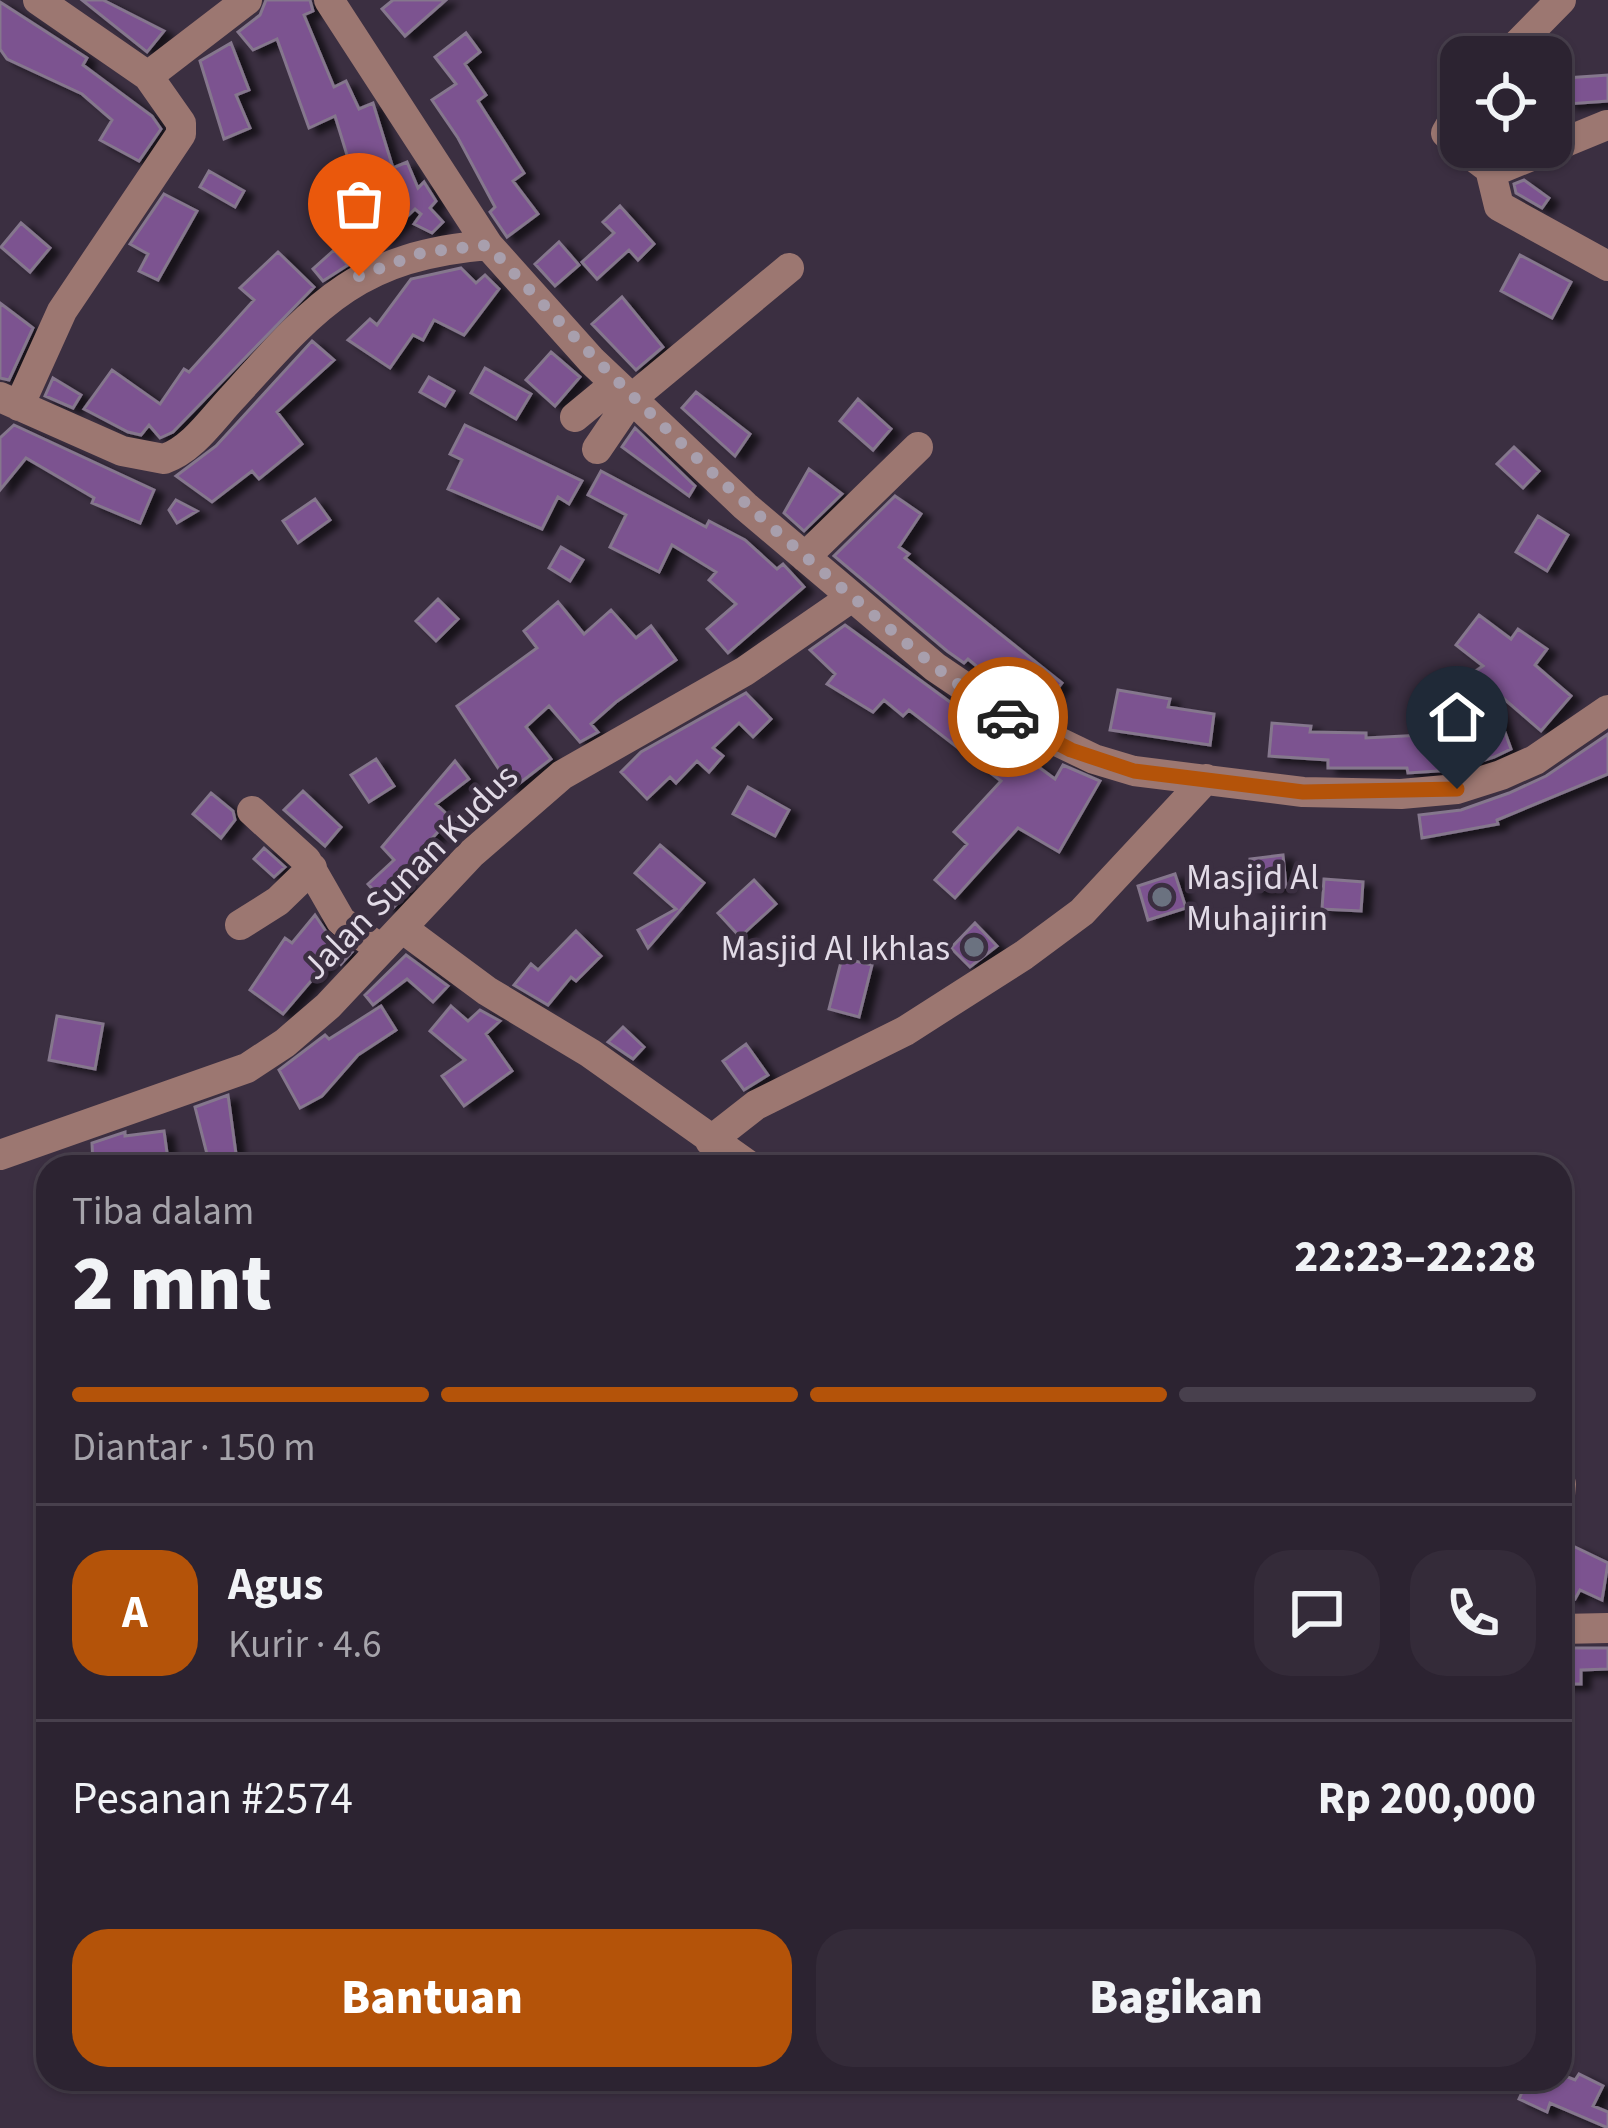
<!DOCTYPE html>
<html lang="id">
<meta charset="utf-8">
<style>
body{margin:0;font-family:"Source Sans 3",sans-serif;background:#342b39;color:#f1f3f6;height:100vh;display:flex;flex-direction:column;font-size:45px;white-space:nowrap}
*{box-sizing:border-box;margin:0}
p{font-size:39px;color:#a6a4ab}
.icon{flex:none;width:66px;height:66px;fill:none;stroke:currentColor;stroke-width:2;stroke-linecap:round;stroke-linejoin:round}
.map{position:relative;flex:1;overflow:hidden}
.details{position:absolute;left:36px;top:1155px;width:1536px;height:936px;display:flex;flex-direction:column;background:#2c2331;border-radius:36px;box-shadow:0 3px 9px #0004,0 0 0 3px #48404d}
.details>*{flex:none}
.controls{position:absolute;left:1440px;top:36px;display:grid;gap:24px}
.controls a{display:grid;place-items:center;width:132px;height:132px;border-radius:24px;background:#2c2331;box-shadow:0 3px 9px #0004,0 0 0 3px #48404d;font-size:60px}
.pin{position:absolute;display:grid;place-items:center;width:102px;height:102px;color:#fff;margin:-123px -51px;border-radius:50% 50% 50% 0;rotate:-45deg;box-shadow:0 0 12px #0007}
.pin .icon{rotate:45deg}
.courier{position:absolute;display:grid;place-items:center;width:120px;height:120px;margin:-60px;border:9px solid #b45309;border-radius:50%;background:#fff;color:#222;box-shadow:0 3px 15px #0007}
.headline em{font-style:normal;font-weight:800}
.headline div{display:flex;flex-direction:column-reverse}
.headline{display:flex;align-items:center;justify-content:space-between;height:204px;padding:0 36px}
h1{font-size:78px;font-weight:800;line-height:90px}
.bar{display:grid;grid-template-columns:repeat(4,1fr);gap:18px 12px;align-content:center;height:144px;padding:0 36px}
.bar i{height:15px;border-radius:9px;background:#48404d}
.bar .on{background:#b45309}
.bar p{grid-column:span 4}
.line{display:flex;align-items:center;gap:30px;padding:0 36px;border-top:3px solid #48404d}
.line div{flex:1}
.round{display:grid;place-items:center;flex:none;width:126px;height:126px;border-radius:36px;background:#342b39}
.button{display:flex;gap:24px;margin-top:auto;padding:24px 36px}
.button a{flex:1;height:138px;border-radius:36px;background:#b45309;color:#fff;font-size:48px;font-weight:800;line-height:138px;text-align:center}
.button a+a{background:#342b39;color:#f1f3f6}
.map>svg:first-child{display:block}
.building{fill:#7c5290;stroke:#85778d;stroke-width:3;filter:url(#shadow)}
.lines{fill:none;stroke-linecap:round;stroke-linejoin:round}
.minor{stroke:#9c7771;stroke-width:30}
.done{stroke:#a89fad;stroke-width:12;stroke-dasharray:0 21.6}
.route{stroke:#b45309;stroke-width:15}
.worship-dot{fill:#6b7280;stroke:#3b2f41;stroke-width:4.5}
.labels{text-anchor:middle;stroke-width:9;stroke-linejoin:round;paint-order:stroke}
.street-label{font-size:36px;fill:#e2dbe7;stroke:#3b2f41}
.poi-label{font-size:36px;fill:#e2dbe7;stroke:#3b2f41;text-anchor:start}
</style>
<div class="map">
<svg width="1608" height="2128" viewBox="0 0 1608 2128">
<defs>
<filter id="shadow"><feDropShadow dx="9" dy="5" stdDeviation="3" flood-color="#0009"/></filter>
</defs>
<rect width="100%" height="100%" fill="#3b2f41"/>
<!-- building -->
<path class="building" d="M 82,0 L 103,0 L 164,31 L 147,52 Z
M 266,0 L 310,0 L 313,11 L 304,15 L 334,87 L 346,81 L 359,109 L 373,103 L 393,168 L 407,162 L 418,188 L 424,182 L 436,201 L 430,208 L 443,222 L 432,233 L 414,224 L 421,214 L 415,209 L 382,240 L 354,178 L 335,116 L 309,128 L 277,39 L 253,50 L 238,32 L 260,15 Z
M 393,0 L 446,0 L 405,36 L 382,9 Z
M 0,2 L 87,58 L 83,65 L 152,116 L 161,129 L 139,161 L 100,140 L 112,120 L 82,94 L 7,59 L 0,49 Z
M 466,33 L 480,52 L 465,64 L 486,95 L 478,101 L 524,173 L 513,181 L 538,214 L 507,237 L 490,212 L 495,207 L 458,138 L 432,100 L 456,84 L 435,57 Z
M 231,43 L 249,90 L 236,95 L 250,128 L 224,139 L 200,61 Z
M 1608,75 L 1608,101 L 1567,104 L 1566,78 Z
M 209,171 L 244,191 L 235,207 L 200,187 Z
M 1524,180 L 1549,198 L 1542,208 L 1516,193 L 1514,184 Z
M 164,194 L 197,211 L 158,280 L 139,271 L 148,254 L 130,244 Z
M 620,206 L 654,244 L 638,260 L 629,250 L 597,279 L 582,262 L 614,233 L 603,222 Z
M 332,212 L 361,231 L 347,251 L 319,232 Z
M 21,223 L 50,248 L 30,272 L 1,247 Z
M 559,242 L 579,265 L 555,286 L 535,264 Z
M 334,250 L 348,265 L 323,281 L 313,269 Z
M 278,252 L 314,287 L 173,432 L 160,438 L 149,425 L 141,435 L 128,432 L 84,409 L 112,370 L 160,404 L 184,369 L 189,372 L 254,300 L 240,288 Z
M 1520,255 L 1571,282 L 1552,318 L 1501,291 Z
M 461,268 L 476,283 L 485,275 L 499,289 L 464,335 L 434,320 L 423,340 L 413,335 L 390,368 L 348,340 L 370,319 L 377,325 L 411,279 Z
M 622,297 L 663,347 L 636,370 L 592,324 Z
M 0,303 L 33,328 L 9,380 L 0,378 Z
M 312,341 L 334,360 L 277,412 L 302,444 L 259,479 L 252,471 L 212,502 L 176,476 L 216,446 Z
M 551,352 L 580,377 L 555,406 L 526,380 Z
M 485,368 L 531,394 L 516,419 L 471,393 Z
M 429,377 L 454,391 L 445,406 L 420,392 Z
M 53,378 L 81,395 L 73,408 L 45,396 Z
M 696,392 L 750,434 L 735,456 L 682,408 Z
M 858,399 L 891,429 L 873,450 L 840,421 Z
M 14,425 L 154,490 L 140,523 L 92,503 L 94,498 L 26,458 L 0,490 L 0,438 Z
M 465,425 L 582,481 L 569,504 L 558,497 L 542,529 L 448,489 L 462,460 L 450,454 Z
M 635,428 L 695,486 L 689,496 L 622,447 Z
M 1514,447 L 1539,471 L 1523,488 L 1497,464 Z
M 809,469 L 842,494 L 804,531 L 784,513 Z
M 601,471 L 706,527 L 709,521 L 745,540 L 777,569 L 783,564 L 804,587 L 728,653 L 707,629 L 736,604 L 709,580 L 716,572 L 672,545 L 659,572 L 610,547 L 626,515 L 588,495 Z
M 895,496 L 921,514 L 899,547 L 909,554 L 905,558 L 1062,683 L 1046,703 L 1008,674 L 999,685 L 968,659 L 964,663 L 947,651 L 834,556 Z
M 315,499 L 330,520 L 298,543 L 283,521 Z
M 176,500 L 197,511 L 177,523 L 169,510 Z
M 1538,516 L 1568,535 L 1547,571 L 1516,552 Z
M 561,547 L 583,560 L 570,581 L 549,568 Z
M 438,599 L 458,619 L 436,641 L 416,621 Z
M 558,602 L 584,634 L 611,610 L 636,638 L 651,626 L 676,660 L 616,702 L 591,724 L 598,732 L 580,742 L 549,706 L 526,727 L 551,759 L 512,789 L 457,706 L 537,648 L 524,631 Z
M 1479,615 L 1511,639 L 1518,629 L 1547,649 L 1535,665 L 1571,696 L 1541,731 L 1488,685 L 1511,749 L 1494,757 L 1453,770 L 1408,773 L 1407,768 L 1328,768 L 1328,760 L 1269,756 L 1272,723 L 1311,726 L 1310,732 L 1366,733 L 1366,738 L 1442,734 L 1437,724 L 1465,710 L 1450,688 L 1483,666 L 1456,645 Z
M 845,625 L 1055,779 L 1063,765 L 1100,781 L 1059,852 L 1018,828 L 955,898 L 935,880 L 967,844 L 954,832 L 1001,781 L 909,710 L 903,716 L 884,700 L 873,712 L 827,684 L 835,674 L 810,650 Z
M 1118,690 L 1170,699 L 1168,707 L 1214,714 L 1210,745 L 1110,730 Z
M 746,693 L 771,719 L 753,737 L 739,723 L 713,748 L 723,756 L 709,772 L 697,761 L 676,783 L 670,777 L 647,799 L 621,772 L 641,752 Z
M 1608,734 L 1608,774 L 1497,820 L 1498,824 L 1422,838 L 1419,815 L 1461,810 L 1509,793 L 1546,776 Z
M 376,759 L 394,786 L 369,802 L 351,775 Z
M 455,761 L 469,779 L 436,804 L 451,818 L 423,848 L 431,856 L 403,882 L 410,890 L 391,910 L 368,884 L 394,860 L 382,847 Z
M 748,787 L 789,810 L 775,836 L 733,814 Z
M 303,791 L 341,827 L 325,846 L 284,810 Z
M 211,793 L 233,811 L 235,820 L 221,838 L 193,814 Z
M 660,845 L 704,883 L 648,948 L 638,930 L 676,909 L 635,873 Z
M 264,848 L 285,867 L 274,877 L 254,859 Z
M 1283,855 L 1286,887 L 1253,890 L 1250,859 Z
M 1175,874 L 1186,908 L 1148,920 L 1138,886 Z
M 1324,879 L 1363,882 L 1361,911 L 1322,909 Z
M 754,880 L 776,904 L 740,937 L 718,913 Z
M 315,915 L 329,936 L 352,952 L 341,964 L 334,954 L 283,1014 L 250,990 L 285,938 L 292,943 Z
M 975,923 L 997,946 L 970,967 L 951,948 Z
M 576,931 L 601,956 L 576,981 L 571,977 L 548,1005 L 514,985 L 531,964 L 538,970 Z
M 406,955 L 448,986 L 433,1002 L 407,979 L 373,1005 L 365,995 Z
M 842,958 L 872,965 L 859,1017 L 829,1009 Z
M 381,1006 L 396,1030 L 358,1055 L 322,1096 L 300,1108 L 279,1070 L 325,1035 L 329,1039 Z
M 451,1006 L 468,1021 L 480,1010 L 500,1021 L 486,1034 L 512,1071 L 464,1106 L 442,1076 L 465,1060 L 430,1031 Z
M 57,1016 L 103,1024 L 95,1069 L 49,1060 Z
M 623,1027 L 644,1047 L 633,1059 L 608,1042 Z
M 746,1044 L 768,1075 L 744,1090 L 723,1061 Z
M 228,1095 L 236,1154 L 208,1158 L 195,1107 Z
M 164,1131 L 168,1160 L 93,1165 L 92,1143 L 125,1132 L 125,1136 Z
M 1573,1546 L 1608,1563 L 1602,1600 L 1580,1590 L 1575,1599 L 1560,1592 L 1560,1573 Z
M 1560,1648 L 1608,1648 L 1608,1669 L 1581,1670 L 1581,1684 L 1560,1684 Z
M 1560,2074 L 1575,2080 L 1579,2074 L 1603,2086 L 1593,2106 L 1608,2112 L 1608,2128 L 1550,2103 L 1547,2112 L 1519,2099 L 1528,2079 L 1560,2079 Z"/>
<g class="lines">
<!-- minor -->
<path class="minor" d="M 38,0 L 148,76 L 247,0
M 329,0 L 488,245 L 592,361 L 745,506 L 935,667 L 1015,721 L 1094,759 L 1134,771 L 1303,792 L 1401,794 L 1457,789 L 1501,775 L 1535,760 L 1608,710
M 1505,57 L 1561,0
M 1461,107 L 1446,133 L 1461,147
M 1461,147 L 1490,169 L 1499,206 L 1608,266
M 1492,172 L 1607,125
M 0,397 L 122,451 L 164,459 C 193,449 213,418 233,397 C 317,304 357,256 488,245
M 19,406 L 62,311 L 181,134 L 181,123 L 148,76
M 575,417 L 615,384
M 597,449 L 631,399 L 789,268
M 805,557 L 918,447
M 252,811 L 306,860 L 341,921 L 381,949
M 240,925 L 278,901 L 312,868
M 402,928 L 487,991 L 590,1053 L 751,1167
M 710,1141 L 756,1105 L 905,1031 L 1024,955 L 1082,912 L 1206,779
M 0,1155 L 247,1068 L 285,1043 L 328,1006 L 471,854 L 562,775 L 745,671 L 852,597
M 1560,1495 L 1561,1484
M 1560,1629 L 1608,1628"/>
</g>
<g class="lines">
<!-- done -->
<path class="done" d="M 359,276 L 424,252 L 488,245 C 600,368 715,480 842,588 C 896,633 947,682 1008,717"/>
<!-- route -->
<path class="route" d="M 1008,717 L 1071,750 L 1134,771 L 1303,792 L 1457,789"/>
</g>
<!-- markers -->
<g class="worship-dot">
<circle cx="1162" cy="897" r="12"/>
<circle cx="974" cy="947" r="12"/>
</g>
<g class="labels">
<!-- street labels -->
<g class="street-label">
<text transform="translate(409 871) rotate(-45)" y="13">Jalan Sunan Kudus</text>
</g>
<!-- poi labels -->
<g class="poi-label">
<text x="1186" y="889">Masjid Al<tspan x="1186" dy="41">Muhajirin</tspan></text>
<text x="950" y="960" text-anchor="end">Masjid Al Ikhlas</text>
</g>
</g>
</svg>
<div class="controls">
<a><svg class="icon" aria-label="locate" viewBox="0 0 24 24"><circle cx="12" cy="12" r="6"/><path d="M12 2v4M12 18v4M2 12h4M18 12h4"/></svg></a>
</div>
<div class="pin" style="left:359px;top:276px;background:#ea580c"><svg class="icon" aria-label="bag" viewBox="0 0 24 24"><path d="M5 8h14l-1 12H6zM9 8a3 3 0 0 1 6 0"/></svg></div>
<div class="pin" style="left:1457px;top:789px;background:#1f2937"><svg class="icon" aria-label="home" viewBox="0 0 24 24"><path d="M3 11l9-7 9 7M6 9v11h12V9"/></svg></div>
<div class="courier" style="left:1008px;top:717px"><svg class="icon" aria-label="car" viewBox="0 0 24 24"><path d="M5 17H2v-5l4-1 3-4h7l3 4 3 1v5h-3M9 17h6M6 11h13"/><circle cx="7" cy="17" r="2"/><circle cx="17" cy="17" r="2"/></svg></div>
<section class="details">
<div class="headline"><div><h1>2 mnt</h1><p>Tiba dalam</p></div><em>22:23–22:28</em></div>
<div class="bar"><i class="on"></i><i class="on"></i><i class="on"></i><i></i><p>Diantar · 150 m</p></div>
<div class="line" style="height:216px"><b class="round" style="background:#b45309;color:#fff">A</b><div><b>Agus</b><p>Kurir · 4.6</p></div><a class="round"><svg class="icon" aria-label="chat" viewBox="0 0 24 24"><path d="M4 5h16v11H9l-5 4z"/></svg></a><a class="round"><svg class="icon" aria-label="phone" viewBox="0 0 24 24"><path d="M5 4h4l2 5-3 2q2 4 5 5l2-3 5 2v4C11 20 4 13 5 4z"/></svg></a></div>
<div class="line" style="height:156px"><div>Pesanan #2574</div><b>Rp 200,000</b></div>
<div class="button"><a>Bantuan</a><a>Bagikan</a></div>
</section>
</div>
